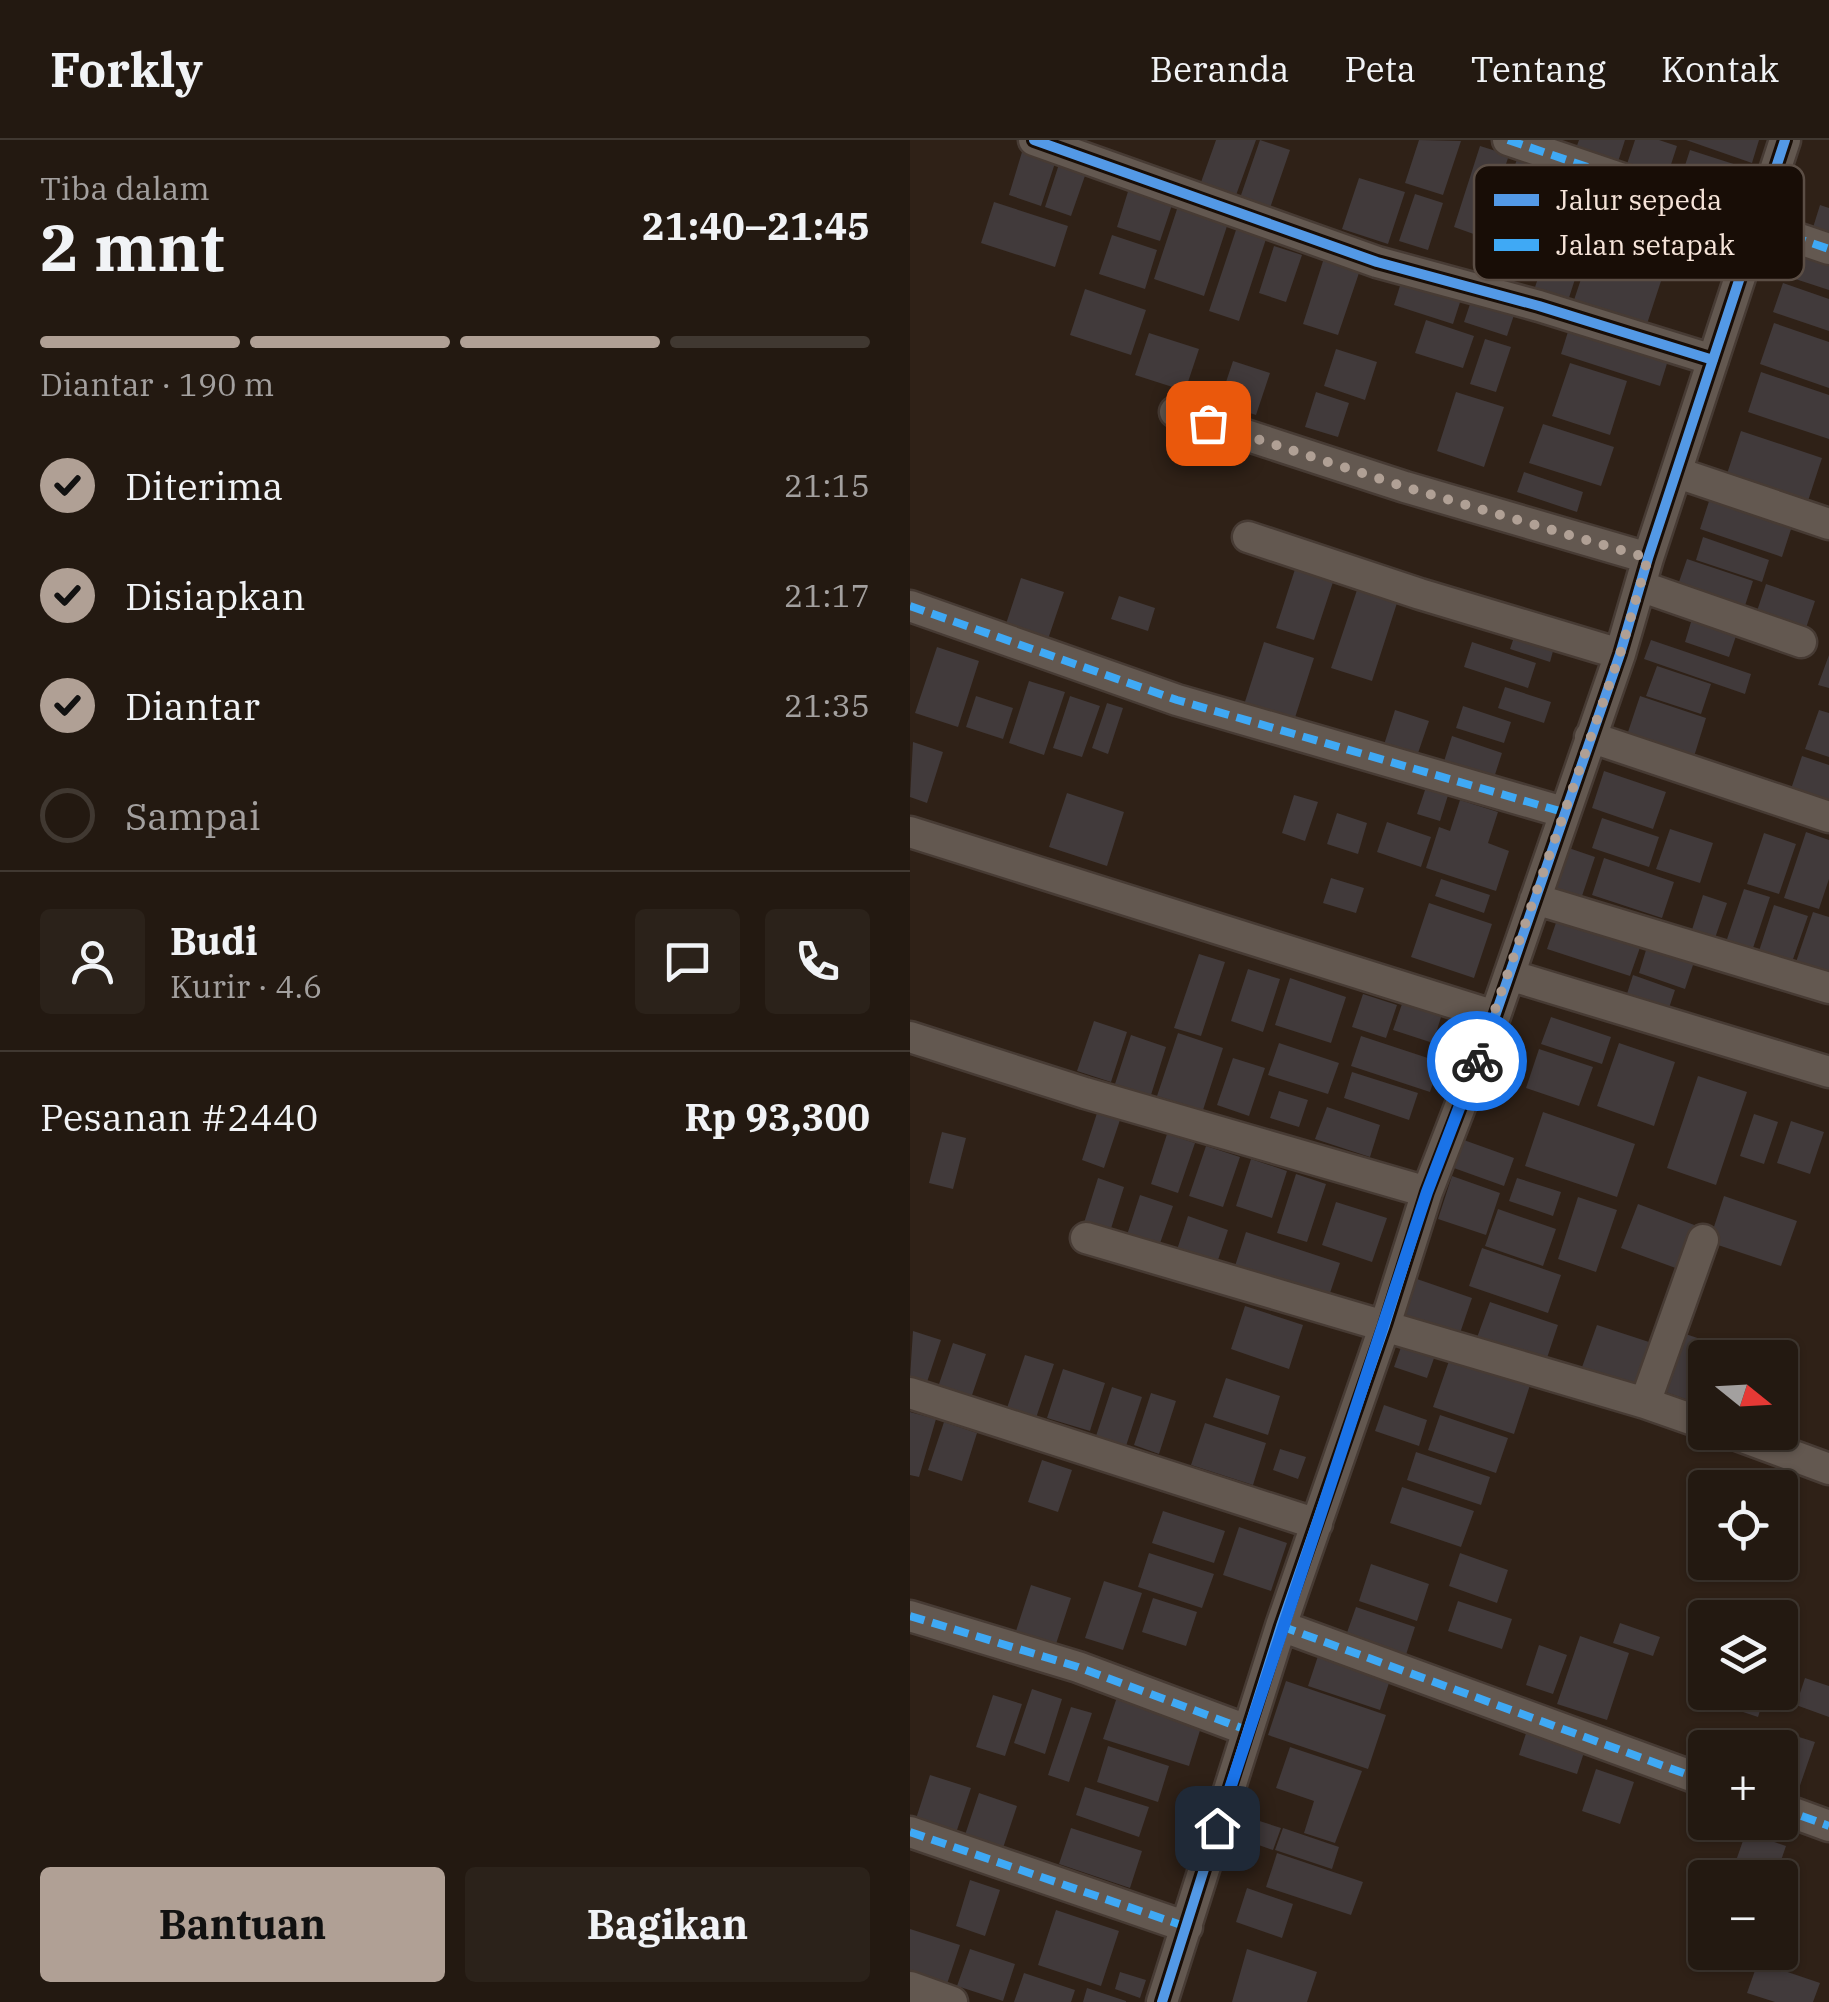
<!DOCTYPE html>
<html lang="id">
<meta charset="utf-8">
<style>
body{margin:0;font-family:"IBM Plex Serif",serif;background:#2b221a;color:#f1f3f6;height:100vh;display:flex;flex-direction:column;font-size:38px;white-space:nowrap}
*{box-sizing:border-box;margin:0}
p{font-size:32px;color:#a3a09f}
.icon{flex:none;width:55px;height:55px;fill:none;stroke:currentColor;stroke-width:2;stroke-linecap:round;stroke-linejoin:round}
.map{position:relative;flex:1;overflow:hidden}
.drawer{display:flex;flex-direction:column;background:#231911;width:910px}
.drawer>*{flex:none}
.needle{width:65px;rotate:108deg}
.tools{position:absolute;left:778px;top:1200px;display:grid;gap:20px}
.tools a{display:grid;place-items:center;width:110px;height:110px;border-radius:10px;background:#231911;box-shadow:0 2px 8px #0004,0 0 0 2px #403831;font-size:50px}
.pin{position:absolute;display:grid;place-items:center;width:85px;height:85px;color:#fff;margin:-42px;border-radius:20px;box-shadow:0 5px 15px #0006}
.courier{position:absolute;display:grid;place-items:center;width:100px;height:100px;margin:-50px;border:8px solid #1a73e8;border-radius:50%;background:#fff;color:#222;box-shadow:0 2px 12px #0007}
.overview em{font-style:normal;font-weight:700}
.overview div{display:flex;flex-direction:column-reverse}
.overview{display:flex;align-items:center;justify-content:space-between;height:170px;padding:0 40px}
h1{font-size:65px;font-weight:700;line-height:75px}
.bar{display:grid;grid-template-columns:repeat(4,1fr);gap:15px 10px;align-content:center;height:120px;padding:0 40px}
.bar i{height:12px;border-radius:8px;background:#403831}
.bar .current{background:#b0a095}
.bar p{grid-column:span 4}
.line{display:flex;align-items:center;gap:25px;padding:0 40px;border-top:2px solid #403831}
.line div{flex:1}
.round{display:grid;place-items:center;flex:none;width:105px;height:105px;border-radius:10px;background:#2b221a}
ol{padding:0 40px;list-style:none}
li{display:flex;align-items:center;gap:30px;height:110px}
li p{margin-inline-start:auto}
li .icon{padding:10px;border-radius:50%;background:#b0a095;color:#111;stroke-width:4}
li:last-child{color:#a3a09f}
li i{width:55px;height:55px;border:5px solid #403831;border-radius:50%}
.button{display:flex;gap:20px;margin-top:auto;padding:20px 40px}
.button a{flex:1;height:115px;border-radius:10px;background:#b0a095;color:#111;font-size:40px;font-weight:700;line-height:115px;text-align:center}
.button a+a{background:#2b221a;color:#f1f3f6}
header{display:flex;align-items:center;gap:60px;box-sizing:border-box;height:140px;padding:0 50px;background:#231911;border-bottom:2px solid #403831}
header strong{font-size:48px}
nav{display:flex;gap:55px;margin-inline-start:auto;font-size:35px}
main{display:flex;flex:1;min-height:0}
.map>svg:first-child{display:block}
.building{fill:#413a3b}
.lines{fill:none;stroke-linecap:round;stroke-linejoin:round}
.minor-casing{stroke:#473b34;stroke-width:35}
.minor{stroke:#635850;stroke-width:30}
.quiet{stroke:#3fa9f5;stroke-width:8;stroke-dasharray:15 8;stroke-linecap:butt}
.cycleway-casing{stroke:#180d06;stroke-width:16}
.cycleway{stroke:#5399e6;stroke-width:10}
.done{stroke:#b0a095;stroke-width:10;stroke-dasharray:0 18}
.route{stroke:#1a73e8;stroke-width:12}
.key{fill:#180d06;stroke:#5b4e45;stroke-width:2.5}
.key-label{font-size:28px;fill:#f6e4d9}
</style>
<header>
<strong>Forkly</strong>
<nav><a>Beranda</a><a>Peta</a><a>Tentang</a><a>Kontak</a></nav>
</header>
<main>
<section class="drawer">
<div class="overview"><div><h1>2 mnt</h1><p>Tiba dalam</p></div><em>21:40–21:45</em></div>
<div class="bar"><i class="current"></i><i class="current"></i><i class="current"></i><i></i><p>Diantar · 190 m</p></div>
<ol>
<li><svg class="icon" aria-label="check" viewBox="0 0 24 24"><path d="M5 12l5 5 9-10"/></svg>Diterima<p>21:15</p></li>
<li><svg class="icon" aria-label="check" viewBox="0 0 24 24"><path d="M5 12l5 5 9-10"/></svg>Disiapkan<p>21:17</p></li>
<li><svg class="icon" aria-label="check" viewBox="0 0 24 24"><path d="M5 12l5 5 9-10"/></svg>Diantar<p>21:35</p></li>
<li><i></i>Sampai</li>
</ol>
<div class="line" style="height:180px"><a class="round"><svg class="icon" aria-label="person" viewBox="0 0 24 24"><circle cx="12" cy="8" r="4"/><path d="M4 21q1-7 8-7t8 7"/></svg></a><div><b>Budi</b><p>Kurir · 4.6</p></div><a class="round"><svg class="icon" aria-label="chat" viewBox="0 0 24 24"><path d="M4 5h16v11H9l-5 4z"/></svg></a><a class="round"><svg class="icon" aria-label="phone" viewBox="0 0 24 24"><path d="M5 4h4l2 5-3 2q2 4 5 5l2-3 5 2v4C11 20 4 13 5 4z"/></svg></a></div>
<div class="line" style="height:130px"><div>Pesanan #2440</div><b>Rp 93,300</b></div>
<div class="button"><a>Bantuan</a><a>Bagikan</a></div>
</section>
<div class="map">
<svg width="919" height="1862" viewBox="0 0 919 1862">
<rect width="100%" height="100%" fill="#2f2117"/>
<!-- building -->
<path class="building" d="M 306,0 L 346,0 L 325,58 L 290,45 Z
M 350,0 L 380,10 L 360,68 L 330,58 Z
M 509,0 L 551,1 L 533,55 L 495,43 Z
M 669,0 L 715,0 L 707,25 L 665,11 Z
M 725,0 L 749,0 L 767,6 L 755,43 L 715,30 Z
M 776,0 L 849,0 L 842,23 Z
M 570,6 L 599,15 L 572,97 L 544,87 Z
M 780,10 L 836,28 L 824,65 L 768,47 Z
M 112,12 L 145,23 L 131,66 L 99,55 Z
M 607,19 L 645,31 L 626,90 L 588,78 Z
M 150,21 L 177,30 L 161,76 L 135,67 Z
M 652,34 L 683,44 L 662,104 L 675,108 L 657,164 L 623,153 L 642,97 L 633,94 Z
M 449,38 L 495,52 L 478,104 L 432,89 Z
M 220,45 L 264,59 L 250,101 L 207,87 Z
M 505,54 L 533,63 L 518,110 L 489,101 Z
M 271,57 L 321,74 L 294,156 L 244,139 Z
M 84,62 L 158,86 L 145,127 L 71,103 Z
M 910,65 L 919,68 L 919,100 L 901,94 Z
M 328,84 L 358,93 L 329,181 L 299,171 Z
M 202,95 L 247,110 L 235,149 L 189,134 Z
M 880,104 L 919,117 L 919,150 L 870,134 Z
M 364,106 L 392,115 L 376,162 L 349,153 Z
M 679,115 L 752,138 L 736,187 L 663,163 Z
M 414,118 L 450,130 L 428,195 L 393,184 Z
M 494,133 L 553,153 L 543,184 L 484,165 Z
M 873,143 L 919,159 L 919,191 L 863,172 Z
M 175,149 L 236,170 L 221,215 L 160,195 Z
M 563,155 L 606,169 L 597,196 L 554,182 Z
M 516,180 L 564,196 L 553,228 L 505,213 Z
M 661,182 L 760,214 L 750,246 L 651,214 Z
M 864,183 L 919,202 L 919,248 L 850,224 Z
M 239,193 L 289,209 L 275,251 L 225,235 Z
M 575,199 L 601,207 L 586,252 L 560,244 Z
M 426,209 L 467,222 L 455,260 L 414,246 Z
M 323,221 L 360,233 L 346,275 L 309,263 Z
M 660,223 L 717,241 L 700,295 L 642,276 Z
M 851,232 L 919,255 L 919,299 L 838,272 Z
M 406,252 L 439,263 L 428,297 L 395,287 Z
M 546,252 L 594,267 L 574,327 L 527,311 Z
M 633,284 L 704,307 L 691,346 L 619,323 Z
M 831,291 L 912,318 L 897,364 L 816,337 Z
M 614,332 L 673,352 L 667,372 L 607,352 Z
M 801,355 L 883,383 L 872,417 L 790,389 Z
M 793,397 L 859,420 L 852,442 L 786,420 Z
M 777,419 L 843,441 L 831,478 L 764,456 Z
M 387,423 L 425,436 L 404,500 L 366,488 Z
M 111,438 L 154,452 L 137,502 L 95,487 Z
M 856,444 L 905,461 L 893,497 L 844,480 Z
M 447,450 L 487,463 L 462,541 L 421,528 Z
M 209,456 L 245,468 L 238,491 L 201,479 Z
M 784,472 L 829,487 L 819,517 L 775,502 Z
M 606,491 L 645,504 L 640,522 L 600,509 Z
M 741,500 L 841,534 L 835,554 L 734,519 Z
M 354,502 L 404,518 L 383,584 L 333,568 Z
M 562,502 L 626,523 L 618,548 L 554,527 Z
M 27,507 L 69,521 L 48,587 L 5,573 Z
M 919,515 L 919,548 L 908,545 Z
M 747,526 L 801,544 L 791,574 L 736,556 Z
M 119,541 L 155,552 L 134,615 L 99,603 Z
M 595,547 L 641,562 L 634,583 L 588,568 Z
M 66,556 L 103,568 L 93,599 L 56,587 Z
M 160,556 L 190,566 L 172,617 L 143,608 Z
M 730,556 L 796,578 L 782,623 L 715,601 Z
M 197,563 L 213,568 L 198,614 L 182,608 Z
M 553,566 L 601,582 L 594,603 L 546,588 Z
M 485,570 L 519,581 L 506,619 L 473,608 Z
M 909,570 L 919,573 L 919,617 L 895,609 Z
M 542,596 L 592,613 L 581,647 L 531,631 Z
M 3,602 L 33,612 L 17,663 L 0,657 Z
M 892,616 L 919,625 L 919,661 L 881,649 Z
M 694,631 L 756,652 L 743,689 L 682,668 Z
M 517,644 L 539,652 L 530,681 L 507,674 Z
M 157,653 L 214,672 L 197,726 L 139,707 Z
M 384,655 L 408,662 L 395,701 L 372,693 Z
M 550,660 L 588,672 L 578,703 L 599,711 L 586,751 L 516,728 L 529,687 L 540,691 Z
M 427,673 L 457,683 L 448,714 L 417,704 Z
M 692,678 L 749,697 L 739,727 L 682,708 Z
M 477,682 L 521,697 L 511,727 L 467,712 Z
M 760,689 L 803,703 L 790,743 L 746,729 Z
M 896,692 L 919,700 L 919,739 L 909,769 L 874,758 Z
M 854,693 L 886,704 L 869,754 L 837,744 Z
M 650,705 L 685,717 L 671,759 L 636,747 Z
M 694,718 L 764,742 L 752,778 L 682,755 Z
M 421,738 L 454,748 L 446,773 L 413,763 Z
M 531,739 L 580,755 L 574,773 L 525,756 Z
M 834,749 L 860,757 L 842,811 L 816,802 Z
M 793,755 L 817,763 L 803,804 L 780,796 Z
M 519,763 L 582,784 L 564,838 L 501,817 Z
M 864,765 L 898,776 L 882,822 L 849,811 Z
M 650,771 L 733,799 L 720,836 L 637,809 Z
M 903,772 L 919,777 L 919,840 L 884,828 Z
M 740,797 L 787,813 L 775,849 L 729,833 Z
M 289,814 L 315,822 L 291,896 L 264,888 Z
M 338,829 L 370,839 L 353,892 L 321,881 Z
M 723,835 L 765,850 L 757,874 L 715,860 Z
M 380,838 L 436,857 L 421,903 L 365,885 Z
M 453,854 L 487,865 L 476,898 L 442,887 Z
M 493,861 L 532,874 L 523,903 L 483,890 Z
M 641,877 L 701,897 L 692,924 L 631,904 Z
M 184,881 L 217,892 L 201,942 L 167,931 Z
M 268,893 L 313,908 L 293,970 L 247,956 Z
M 221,895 L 256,907 L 241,955 L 205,944 Z
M 451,896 L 530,922 L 520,952 L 441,926 Z
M 369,903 L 429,923 L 418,954 L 358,935 Z
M 709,903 L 765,922 L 744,986 L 687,966 Z
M 629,909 L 683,927 L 669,966 L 616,948 Z
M 323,918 L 355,928 L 339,976 L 307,965 Z
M 442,932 L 508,953 L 499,980 L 434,958 Z
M 788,936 L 837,952 L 806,1045 L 757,1028 Z
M 369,951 L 398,960 L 389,987 L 360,978 Z
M 417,967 L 470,985 L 460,1017 L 405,999 Z
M 633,972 L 725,1004 L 707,1057 L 615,1026 Z
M 187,973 L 210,980 L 194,1028 L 172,1020 Z
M 844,974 L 868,982 L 854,1024 L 830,1016 Z
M 881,981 L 914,992 L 900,1034 L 867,1023 Z
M 32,992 L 56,998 L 43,1049 L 19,1043 Z
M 257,994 L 285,1003 L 268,1053 L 241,1044 Z
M 551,999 L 604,1018 L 594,1046 L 541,1027 Z
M 296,1006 L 330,1017 L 313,1067 L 279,1056 Z
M 341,1019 L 377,1031 L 362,1078 L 326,1066 Z
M 386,1034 L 416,1044 L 397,1102 L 367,1093 Z
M 542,1036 L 590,1053 L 576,1095 L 528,1079 Z
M 188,1038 L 214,1047 L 199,1095 L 173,1086 Z
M 607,1038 L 651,1052 L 643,1076 L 599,1061 Z
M 230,1055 L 263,1066 L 248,1109 L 216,1098 Z
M 814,1056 L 887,1081 L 871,1126 L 799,1102 Z
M 668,1057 L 707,1070 L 686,1132 L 648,1119 Z
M 426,1062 L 477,1078 L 462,1122 L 412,1105 Z
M 728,1064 L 787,1086 L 771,1130 L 711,1108 Z
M 588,1069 L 646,1089 L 633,1126 L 575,1106 Z
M 278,1076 L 318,1090 L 304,1132 L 264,1119 Z
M 336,1092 L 430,1123 L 419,1156 L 325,1126 Z
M 572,1108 L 651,1135 L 638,1173 L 559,1146 Z
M 507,1139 L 562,1158 L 549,1196 L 494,1178 Z
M 580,1162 L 648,1185 L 634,1227 L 565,1203 Z
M 335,1166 L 393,1185 L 379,1229 L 321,1209 Z
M 687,1185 L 739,1202 L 724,1248 L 671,1230 Z
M 3,1191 L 31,1200 L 17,1242 L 0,1237 Z
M 767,1191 L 831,1213 L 829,1218 L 795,1218 L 795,1266 L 747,1249 Z
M 496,1193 L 529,1204 L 517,1238 L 484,1227 Z
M 43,1203 L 76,1214 L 61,1258 L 28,1247 Z
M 115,1215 L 144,1224 L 126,1278 L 97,1268 Z
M 540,1218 L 620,1245 L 604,1294 L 523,1267 Z
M 153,1229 L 195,1243 L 180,1291 L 137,1278 Z
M 316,1238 L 370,1256 L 358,1295 L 303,1277 Z
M 202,1247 L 232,1257 L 216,1306 L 186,1296 Z
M 241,1253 L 266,1261 L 249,1314 L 224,1305 Z
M 474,1265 L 517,1280 L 509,1306 L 465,1291 Z
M 0,1272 L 26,1279 L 9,1337 L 0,1335 Z
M 530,1275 L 598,1298 L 586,1333 L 518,1310 Z
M 34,1282 L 67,1293 L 52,1341 L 18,1330 Z
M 295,1283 L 356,1303 L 343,1345 L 281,1325 Z
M 370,1309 L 396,1317 L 388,1339 L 363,1330 Z
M 506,1312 L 580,1337 L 571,1365 L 497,1340 Z
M 132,1320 L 162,1330 L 148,1372 L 118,1362 Z
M 492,1347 L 564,1371 L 551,1407 L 480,1383 Z
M 253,1371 L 315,1391 L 304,1423 L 242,1403 Z
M 329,1387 L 377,1403 L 361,1451 L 313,1435 Z
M 239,1413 L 304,1434 L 292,1468 L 228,1447 Z
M 550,1413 L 598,1430 L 587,1463 L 539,1446 Z
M 461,1424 L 519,1444 L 507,1481 L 449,1461 Z
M 194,1441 L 232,1453 L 213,1510 L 175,1498 Z
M 121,1445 L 161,1458 L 146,1504 L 106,1491 Z
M 243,1458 L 287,1472 L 276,1506 L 232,1492 Z
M 548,1461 L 602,1479 L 592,1509 L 538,1491 Z
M 446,1467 L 505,1487 L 493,1524 L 433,1504 Z
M 710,1483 L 750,1497 L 743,1516 L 703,1503 Z
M 670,1496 L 719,1513 L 697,1580 L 647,1564 Z
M 629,1505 L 657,1515 L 643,1554 L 616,1545 Z
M 410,1510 L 482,1534 L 470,1570 L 398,1546 Z
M 895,1538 L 919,1546 L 919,1577 L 886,1565 Z
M 376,1541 L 476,1575 L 458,1629 L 358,1595 Z
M 122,1549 L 152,1559 L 135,1614 L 104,1603 Z
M 809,1552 L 856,1552 L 848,1577 L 806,1563 Z
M 83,1555 L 112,1564 L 95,1616 L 66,1607 Z
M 207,1557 L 292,1584 L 279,1626 L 193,1599 Z
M 161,1567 L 182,1573 L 159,1642 L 138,1635 Z
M 620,1581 L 678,1600 L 667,1634 L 609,1615 Z
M 834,1590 L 854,1597 L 851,1608 L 828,1608 Z
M 876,1593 L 905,1602 L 886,1657 L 870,1652 L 870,1612 Z
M 198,1606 L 259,1626 L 248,1662 L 187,1642 Z
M 380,1607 L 452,1631 L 425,1703 L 394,1693 L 404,1661 L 366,1648 Z
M 686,1629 L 724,1642 L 710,1684 L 672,1671 Z
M 20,1635 L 61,1648 L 44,1699 L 4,1685 Z
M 175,1647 L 239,1667 L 229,1697 L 166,1675 Z
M 69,1653 L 107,1666 L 92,1711 L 54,1698 Z
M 334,1676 L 371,1688 L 363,1710 L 326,1697 Z
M 161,1688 L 232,1711 L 220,1748 L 149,1724 Z
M 373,1688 L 429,1707 L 422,1729 L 365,1710 Z
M 836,1692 L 876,1706 L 865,1738 L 820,1738 Z
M 367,1713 L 453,1742 L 441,1775 L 356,1747 Z
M 60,1740 L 90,1750 L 75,1796 L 46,1786 Z
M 870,1742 L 878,1745 L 871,1766 L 870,1765 Z
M 337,1748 L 383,1764 L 372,1798 L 326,1782 Z
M 146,1770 L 209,1791 L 191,1846 L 128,1825 Z
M 0,1789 L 50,1805 L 37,1844 L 0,1831 Z
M 60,1809 L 105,1824 L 93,1861 L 47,1846 Z
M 337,1809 L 407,1832 L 397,1862 L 322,1862 Z
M 848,1822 L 910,1843 L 903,1862 L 865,1862 L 837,1853 Z
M 210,1832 L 236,1840 L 230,1858 L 205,1849 Z
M 114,1833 L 165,1850 L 161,1862 L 104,1862 Z
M 177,1848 L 216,1861 L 216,1862 L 173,1862 Z"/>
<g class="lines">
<defs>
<path id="minor" d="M 124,0 L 467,122 L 629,166 L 803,220
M 598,0 L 919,109
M 265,272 L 495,347 L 738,418
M 768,333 L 919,384
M 338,397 L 510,454 L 710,514
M 730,446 L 891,502
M 0,466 L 267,560 L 653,672
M 680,597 L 919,677
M 0,692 L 585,876
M 625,759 L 919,848
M 599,835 L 919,932
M 0,897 L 175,953 L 517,1052
M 176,1098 L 735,1263 L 795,1284
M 0,1253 L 407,1384
M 735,1263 L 793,1100
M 819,1292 L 919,1329
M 0,1476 L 168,1527 L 337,1590
M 371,1486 L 795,1641
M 870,1668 L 919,1686
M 0,1692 L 277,1787
M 0,1847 L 42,1862
M 252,1862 L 371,1486 L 475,1185 L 517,1052 L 585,876 L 710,514 L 738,418 L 875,0"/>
</defs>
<!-- minor casing -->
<use href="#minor" class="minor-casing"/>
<!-- minor -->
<use href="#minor" class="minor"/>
<!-- quiet -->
<path class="quiet" d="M 598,0 L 919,109
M 0,466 L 267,560 L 653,672
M 0,1476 L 168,1527 L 337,1590
M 371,1486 L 795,1641
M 870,1668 L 919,1686
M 0,1692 L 277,1787"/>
<defs>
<path id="cycleway" d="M 124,0 L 467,122 L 629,166 L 803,220
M 252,1862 L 371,1486 L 475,1185 L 517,1052 L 585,876 L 710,514 L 738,418 L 875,0"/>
</defs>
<!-- cycleway casing -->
<use href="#cycleway" class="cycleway-casing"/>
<!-- cycleway -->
<use href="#cycleway" class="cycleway"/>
</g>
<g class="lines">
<!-- done -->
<path class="done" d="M 298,283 L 495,347 L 738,418 L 710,514 L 567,921"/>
<!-- route -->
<path class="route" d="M 307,1688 L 517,1052 L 567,921"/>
</g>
<!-- legend -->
<rect x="564" y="25" width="330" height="115" rx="15" class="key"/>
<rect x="584" y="54" width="45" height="12" fill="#5399e6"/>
<rect x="584" y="99" width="45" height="12" fill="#3fa9f5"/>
<g class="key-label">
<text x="646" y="70">Jalur sepeda</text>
<text x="646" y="115">Jalan setapak</text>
</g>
</svg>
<div class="tools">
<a><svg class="needle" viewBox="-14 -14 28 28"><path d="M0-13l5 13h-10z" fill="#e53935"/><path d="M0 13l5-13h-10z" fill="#a3a09f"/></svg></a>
<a><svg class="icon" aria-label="locate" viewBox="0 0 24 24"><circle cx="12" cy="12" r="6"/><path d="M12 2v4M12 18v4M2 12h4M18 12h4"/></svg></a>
<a><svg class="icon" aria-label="layers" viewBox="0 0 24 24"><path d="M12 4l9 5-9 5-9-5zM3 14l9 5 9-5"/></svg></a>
<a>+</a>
<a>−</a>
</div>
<div class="pin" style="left:298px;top:283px;background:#ea580c"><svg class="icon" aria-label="bag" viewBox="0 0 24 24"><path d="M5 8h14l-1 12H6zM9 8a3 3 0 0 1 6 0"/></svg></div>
<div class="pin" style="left:307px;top:1688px;background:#1f2937"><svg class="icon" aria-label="home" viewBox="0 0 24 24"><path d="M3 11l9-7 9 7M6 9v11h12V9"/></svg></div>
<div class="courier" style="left:567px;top:921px"><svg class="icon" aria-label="bike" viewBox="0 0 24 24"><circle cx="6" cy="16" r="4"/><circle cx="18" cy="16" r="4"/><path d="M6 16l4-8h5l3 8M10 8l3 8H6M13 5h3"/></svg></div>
</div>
</main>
